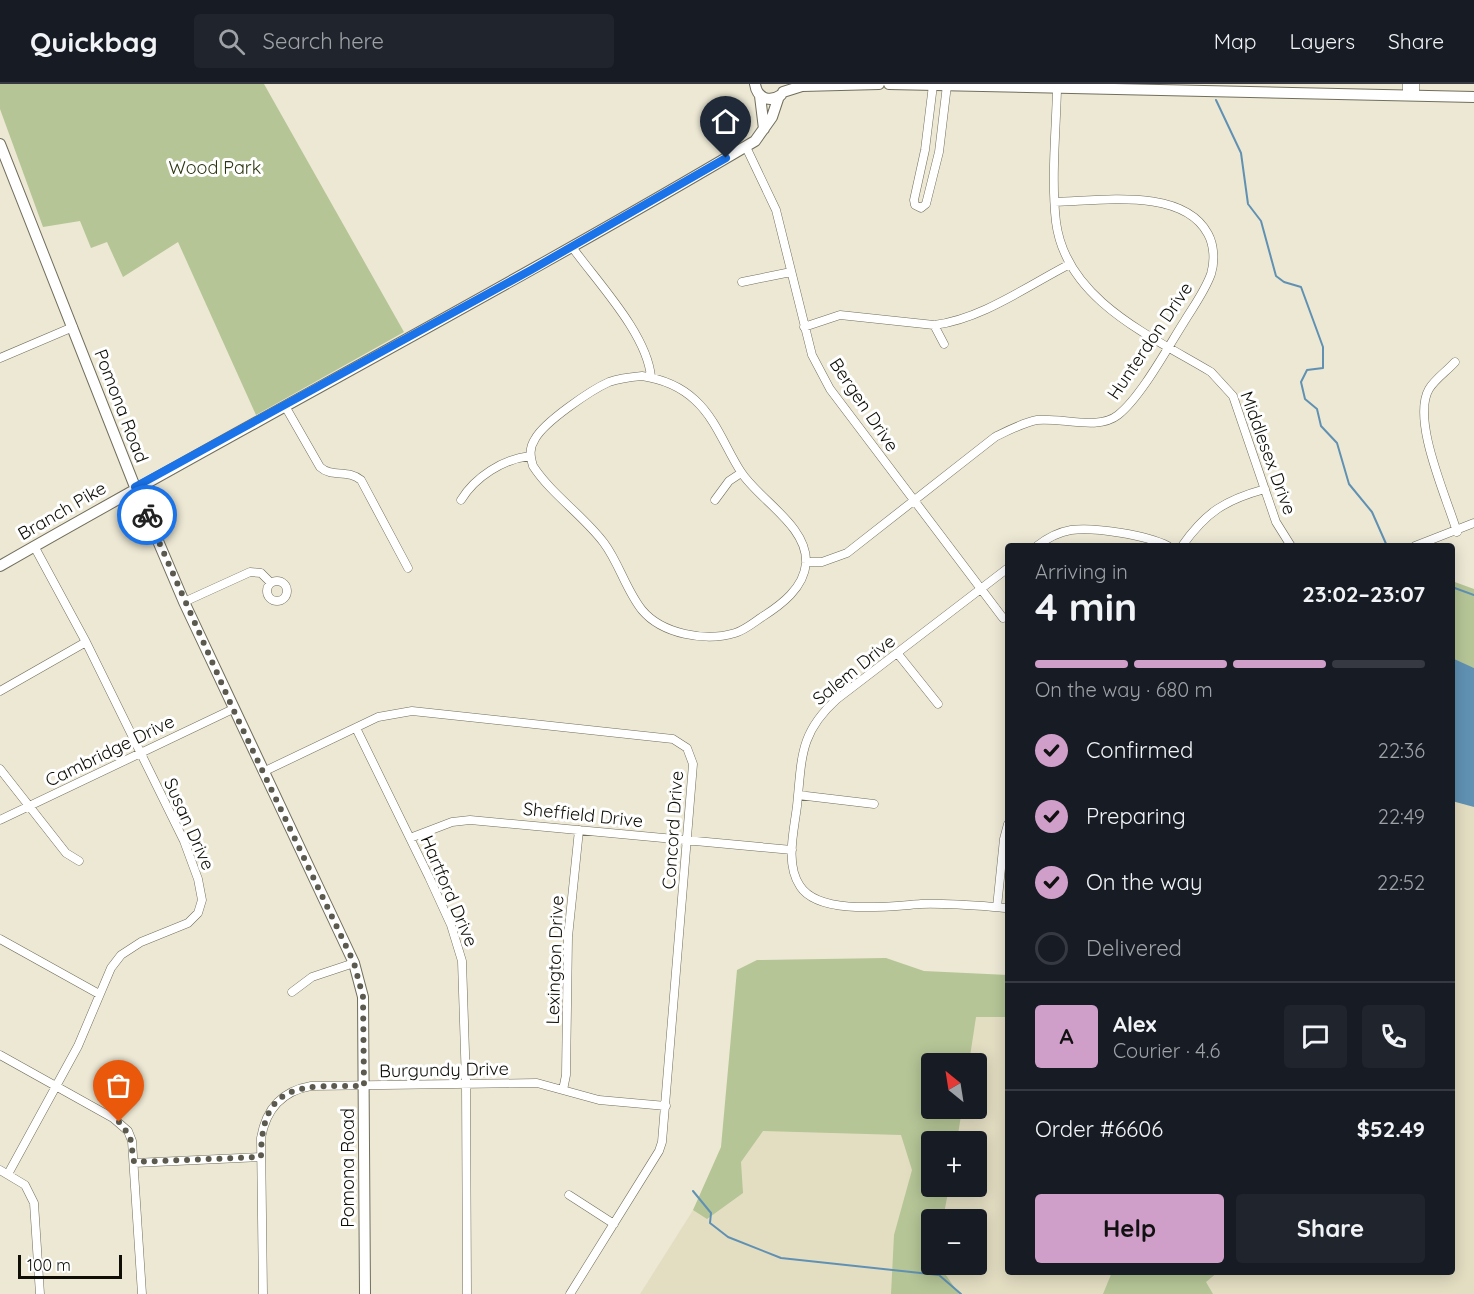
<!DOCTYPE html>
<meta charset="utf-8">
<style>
body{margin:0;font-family:Quicksand,sans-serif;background:#20242c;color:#f1f3f6;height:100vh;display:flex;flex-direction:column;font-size:22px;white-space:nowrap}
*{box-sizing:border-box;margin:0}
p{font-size:20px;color:#9ea1a6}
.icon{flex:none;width:33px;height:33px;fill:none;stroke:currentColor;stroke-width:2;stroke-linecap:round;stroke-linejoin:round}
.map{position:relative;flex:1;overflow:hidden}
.panel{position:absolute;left:1005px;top:459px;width:450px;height:732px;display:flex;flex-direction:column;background:#171b24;border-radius:6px;box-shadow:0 3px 15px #0003}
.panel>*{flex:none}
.needle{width:39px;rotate:330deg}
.tools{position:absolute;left:921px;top:969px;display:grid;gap:12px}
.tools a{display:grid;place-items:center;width:66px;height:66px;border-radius:6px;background:#171b24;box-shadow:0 3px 15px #0003;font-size:30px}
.scale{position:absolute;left:18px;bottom:15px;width:104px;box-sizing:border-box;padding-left:6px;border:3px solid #0e0d06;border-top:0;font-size:16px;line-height:21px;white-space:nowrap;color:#0e0d06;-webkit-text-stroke:4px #fff;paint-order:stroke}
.pin{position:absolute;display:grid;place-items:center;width:51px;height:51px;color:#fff;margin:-62px -26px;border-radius:50% 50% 50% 0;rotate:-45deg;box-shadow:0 0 6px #0007}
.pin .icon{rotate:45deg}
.courier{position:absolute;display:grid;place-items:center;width:60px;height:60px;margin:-30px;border:4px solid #1a73e8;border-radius:50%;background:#fff;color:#222;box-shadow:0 2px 8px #0007}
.overview em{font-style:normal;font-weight:700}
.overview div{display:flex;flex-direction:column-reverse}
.overview{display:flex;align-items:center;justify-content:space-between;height:102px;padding:0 30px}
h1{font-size:39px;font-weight:700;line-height:45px}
.bar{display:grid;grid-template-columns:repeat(4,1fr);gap:9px 6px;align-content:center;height:72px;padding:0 30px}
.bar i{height:8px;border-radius:4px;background:#363941}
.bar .active{background:#cf9ec9}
.bar p{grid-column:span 4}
.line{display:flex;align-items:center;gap:15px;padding:0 30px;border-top:2px solid #363941}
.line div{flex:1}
.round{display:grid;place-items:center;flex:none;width:63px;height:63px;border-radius:6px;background:#20242c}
ol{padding:0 30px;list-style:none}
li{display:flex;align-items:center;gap:18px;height:66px}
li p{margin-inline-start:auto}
li .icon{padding:6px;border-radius:50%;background:#cf9ec9;color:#111;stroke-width:4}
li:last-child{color:#9ea1a6}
li i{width:33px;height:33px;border:3px solid #363941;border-radius:50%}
.button{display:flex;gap:12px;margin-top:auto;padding:12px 30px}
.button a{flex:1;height:69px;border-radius:6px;background:#cf9ec9;color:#111;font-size:24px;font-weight:700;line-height:69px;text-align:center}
.button a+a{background:#20242c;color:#f1f3f6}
header{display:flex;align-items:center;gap:36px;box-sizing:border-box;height:84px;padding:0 30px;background:#171b24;border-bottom:2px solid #363941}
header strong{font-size:28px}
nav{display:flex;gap:33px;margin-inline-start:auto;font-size:21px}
.search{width:420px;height:54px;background:#20242c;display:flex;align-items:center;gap:15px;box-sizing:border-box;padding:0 21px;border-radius:6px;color:#9ea1a6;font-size:22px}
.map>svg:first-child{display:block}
.built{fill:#e3dec2;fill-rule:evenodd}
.green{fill:#b5c596}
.water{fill:#6091b3}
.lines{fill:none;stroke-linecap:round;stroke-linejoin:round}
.stream{stroke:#6091b3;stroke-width:2}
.street-casing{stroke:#716e5c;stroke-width:9}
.secondary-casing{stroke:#716e5c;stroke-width:12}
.street{stroke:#fff;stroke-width:8}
.secondary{stroke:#fff;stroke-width:10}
.done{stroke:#5c5a4e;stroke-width:6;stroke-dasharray:0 10.8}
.route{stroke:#1a73e8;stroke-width:8}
.labels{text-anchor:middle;stroke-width:6;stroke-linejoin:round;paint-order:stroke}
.park-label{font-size:18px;fill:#2c3710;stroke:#fff}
.street-label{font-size:18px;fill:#0e0d06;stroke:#fff}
</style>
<header>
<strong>Quickbag</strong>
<div class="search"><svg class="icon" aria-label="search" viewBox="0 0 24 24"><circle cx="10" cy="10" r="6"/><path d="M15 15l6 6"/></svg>Search here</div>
<nav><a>Map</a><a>Layers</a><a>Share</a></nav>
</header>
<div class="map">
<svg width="1474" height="1210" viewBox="0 0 1474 1210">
<rect width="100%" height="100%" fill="#ece8d4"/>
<!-- built -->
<path class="built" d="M 1474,543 L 1474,1210 L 640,1210 L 844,887 L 1008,893 L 1008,1188 L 1452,1188 L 1452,545 ZM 932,980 L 976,980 L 976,1024 L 932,1024 ZM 932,1058 L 976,1058 L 976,1102 L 932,1102 ZM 932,1136 L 976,1136 L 976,1180 L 932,1180 Z"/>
<!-- green -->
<path class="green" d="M 0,0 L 264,0 L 404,248 L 256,331 L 178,158 L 123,193 L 107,158 L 91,164 L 80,137 L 43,143 L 0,25 Z
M 1452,497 L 1474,505 L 1474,584 L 1452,576 Z
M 886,874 L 924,887 L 1008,891 L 1008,933 L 976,933 L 969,979 L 932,980 L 932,1024 L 962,1025 L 957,1057 L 932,1058 L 932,1102 L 949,1103 L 943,1135 L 932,1136 L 932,1180 L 939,1181 L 959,1210 L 891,1210 L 894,1151 L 912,1086 L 901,1051 L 763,1047 L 741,1078 L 743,1109 L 707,1135 L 693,1126 L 721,1063 L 737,886 L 757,876 Z
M 1112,1188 L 1218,1188 L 1206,1198 L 1213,1210 L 1103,1210 Z"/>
<!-- water -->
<path class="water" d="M 1454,575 L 1474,584 L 1474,723 L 1452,717 Z"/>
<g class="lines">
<!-- stream -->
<path class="stream" d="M 1216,16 L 1241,69 L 1248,120 L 1261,137 L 1276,192 L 1284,198 L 1301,203 L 1323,263 L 1323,284 L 1307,286 L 1301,298 L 1305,315 L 1317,325 L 1321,342 L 1337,359 L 1349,400 L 1372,428 L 1387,462
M 1452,503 L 1474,511
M 693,1107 L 711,1129 L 710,1139 L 728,1153 L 781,1174 L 939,1191 L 961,1210"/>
<defs>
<path id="street" d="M 933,1 L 925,66 L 914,116 L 915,121 L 921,124 L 926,120 L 939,68 L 947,1
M 1057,5 C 1056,48 1051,95 1056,138 C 1066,216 1151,252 1211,288 L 1233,312 L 1276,438 L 1291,462
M 1407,11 L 1407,0
M 1415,11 L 1415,0
M 746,63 L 776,126 L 812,271 L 830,305 L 1003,534
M 572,163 C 598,199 647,250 651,293
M 742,198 L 791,188
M 934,241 L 944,260
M 804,243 L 840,231 L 934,241 C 982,235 1027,202 1070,180
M 0,274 L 73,243
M 1455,278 C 1447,287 1435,295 1429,305 C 1411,336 1447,414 1457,448
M 642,292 C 662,295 680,302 695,316 C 716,335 726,365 741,388 C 759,416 808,442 806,479 C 804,504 781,521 762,533 C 753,539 745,546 735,549 C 705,558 662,550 642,526 C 626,506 619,479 604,459 C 583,431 552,411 533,382 C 530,372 529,364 535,355 C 544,338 591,306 609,298 C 620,294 631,293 642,292 Z
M 285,322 L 320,383 C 332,394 348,385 361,396 L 408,484
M 461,416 C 475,393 503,375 530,372
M 715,416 L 729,397 L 741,389
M 1037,462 C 1046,455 1059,448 1071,446 C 1095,443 1146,451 1168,462
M 1182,462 C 1206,428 1225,416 1265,405
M 1415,462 L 1474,439
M 806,478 L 822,478 L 847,469 L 995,353 C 1009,346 1022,339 1037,336 C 1061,333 1098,347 1118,331 C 1141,313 1168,263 1184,238 C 1193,223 1205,207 1211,190 C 1215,177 1214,161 1208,150 C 1183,103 1100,117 1055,118
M 1008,484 L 837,615 C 799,649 802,674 797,722 C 794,747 785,780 800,802 C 819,832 891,822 921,820 C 949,819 980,822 1008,824
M267 507a10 10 0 1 1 20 0a10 10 0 1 1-20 0Z
M 184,518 L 250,488 L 261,489 L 271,499
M 898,570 L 938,620
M 0,607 L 86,558
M 356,644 L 429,793 L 451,841 L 462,877 L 466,999 L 467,1210
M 0,685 L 66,769 L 79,777
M 263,688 L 378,633 L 412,627 L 673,655 L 687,664 L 693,680 L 662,1058 L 659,1067 L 570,1210
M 798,711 L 874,720
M 0,736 L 233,625
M 410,754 L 452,738 L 470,736 L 792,766
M 997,823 L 1004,755 L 1008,740
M 0,855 L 99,910
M 292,908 L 312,893 L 354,879
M 0,971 L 113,1034 L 128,1047 L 132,1057 L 142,1210
M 563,1006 L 566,991 L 568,853 L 579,746
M 134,1079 L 261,1073
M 0,1086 L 25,1101 L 34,1119 L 40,1210
M 8,1090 L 78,962 L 111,884 L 121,871 L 141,858 L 188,839 L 198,829 L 202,816 L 198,795 L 184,757 L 86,558 L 34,462
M 569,1111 L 614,1140
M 263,1210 L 261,1054 C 266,1025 282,1007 311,1002 L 537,999 L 599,1016 L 666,1022"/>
<path id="secondary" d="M 755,0 C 757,14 769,19 781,11
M 889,0 L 1474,13
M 783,8 L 802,2 L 879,0
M 760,12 L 764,45
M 0,60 L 135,403 L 184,518 L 354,879 L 363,913 L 365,1210
M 0,482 C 251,338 507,204 755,57 L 772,33 L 779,12"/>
</defs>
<!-- street casing -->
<use href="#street" class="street-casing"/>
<!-- secondary casing -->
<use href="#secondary" class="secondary-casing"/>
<!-- street -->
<use href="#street" class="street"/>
<!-- secondary -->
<use href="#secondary" class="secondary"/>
</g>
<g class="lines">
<!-- done -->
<path class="done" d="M 119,1038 L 130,1052 L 134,1078 L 261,1073 C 261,996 303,1002 364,1002 L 363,913 L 354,879 L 233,625 L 147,431"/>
<!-- route -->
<path class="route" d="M 147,431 L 135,403 L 531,186 L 726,74"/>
</g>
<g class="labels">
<!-- park labels -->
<g class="park-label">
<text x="215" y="90">Wood Park</text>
</g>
<!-- street labels -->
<g class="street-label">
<text transform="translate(1150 257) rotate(-56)" y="6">Hunterdon Drive</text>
<text transform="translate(864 321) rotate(56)" y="6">Bergen Drive</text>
<text transform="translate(121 322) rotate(69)" y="6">Pomona Road</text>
<text transform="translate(1268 369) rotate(70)" y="6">Middlesex Drive</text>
<text transform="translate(62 427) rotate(-30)" y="6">Branch Pike</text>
<text transform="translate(854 586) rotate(-39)" y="6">Salem Drive</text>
<text transform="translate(110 667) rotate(-26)" y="6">Cambridge Drive</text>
<text transform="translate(583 731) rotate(6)" y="6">Sheffield Drive</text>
<text transform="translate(189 740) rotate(66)" y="6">Susan Drive</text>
<text transform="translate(673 746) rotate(-86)" y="6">Concord Drive</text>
<text transform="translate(449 807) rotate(67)" y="6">Hartford Drive</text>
<text transform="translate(555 876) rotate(-88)" y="6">Lexington Drive</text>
<text transform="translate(444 986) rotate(-1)" y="6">Burgundy Drive</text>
<text transform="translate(348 1084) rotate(-90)" y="6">Pomona Road</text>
</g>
</g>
</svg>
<div class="tools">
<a><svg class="needle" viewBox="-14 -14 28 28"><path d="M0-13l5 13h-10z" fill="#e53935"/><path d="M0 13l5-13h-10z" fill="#9ea1a6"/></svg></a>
<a>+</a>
<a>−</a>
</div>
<div class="scale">100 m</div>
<div class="pin" style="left:119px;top:1038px;background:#ea580c"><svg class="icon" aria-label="bag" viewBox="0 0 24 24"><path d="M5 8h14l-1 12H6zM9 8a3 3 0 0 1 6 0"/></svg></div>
<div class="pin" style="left:726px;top:74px;background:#1f2937"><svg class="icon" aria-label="home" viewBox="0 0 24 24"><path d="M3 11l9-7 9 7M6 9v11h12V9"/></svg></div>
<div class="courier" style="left:147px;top:431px"><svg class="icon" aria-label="bike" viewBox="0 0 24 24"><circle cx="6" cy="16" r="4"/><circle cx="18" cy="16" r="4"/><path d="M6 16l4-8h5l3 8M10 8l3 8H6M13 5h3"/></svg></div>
<section class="panel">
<div class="overview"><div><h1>4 min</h1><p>Arriving in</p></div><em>23:02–23:07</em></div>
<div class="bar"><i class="active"></i><i class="active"></i><i class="active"></i><i></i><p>On the way · 680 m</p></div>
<ol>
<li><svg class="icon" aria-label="check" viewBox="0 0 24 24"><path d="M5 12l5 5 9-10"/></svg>Confirmed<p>22:36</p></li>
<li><svg class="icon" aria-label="check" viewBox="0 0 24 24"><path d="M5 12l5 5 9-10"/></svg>Preparing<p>22:49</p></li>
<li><svg class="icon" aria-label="check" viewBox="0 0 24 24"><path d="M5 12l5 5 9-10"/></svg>On the way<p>22:52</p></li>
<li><i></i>Delivered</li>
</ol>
<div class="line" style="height:108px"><b class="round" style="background:#cf9ec9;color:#111">A</b><div><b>Alex</b><p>Courier · 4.6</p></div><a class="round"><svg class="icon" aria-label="chat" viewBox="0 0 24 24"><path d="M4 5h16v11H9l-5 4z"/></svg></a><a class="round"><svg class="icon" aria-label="phone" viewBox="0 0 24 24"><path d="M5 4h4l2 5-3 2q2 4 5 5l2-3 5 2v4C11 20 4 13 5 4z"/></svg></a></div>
<div class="line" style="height:78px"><div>Order #6606</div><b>$52.49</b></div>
<div class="button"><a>Help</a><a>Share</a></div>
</section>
</div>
